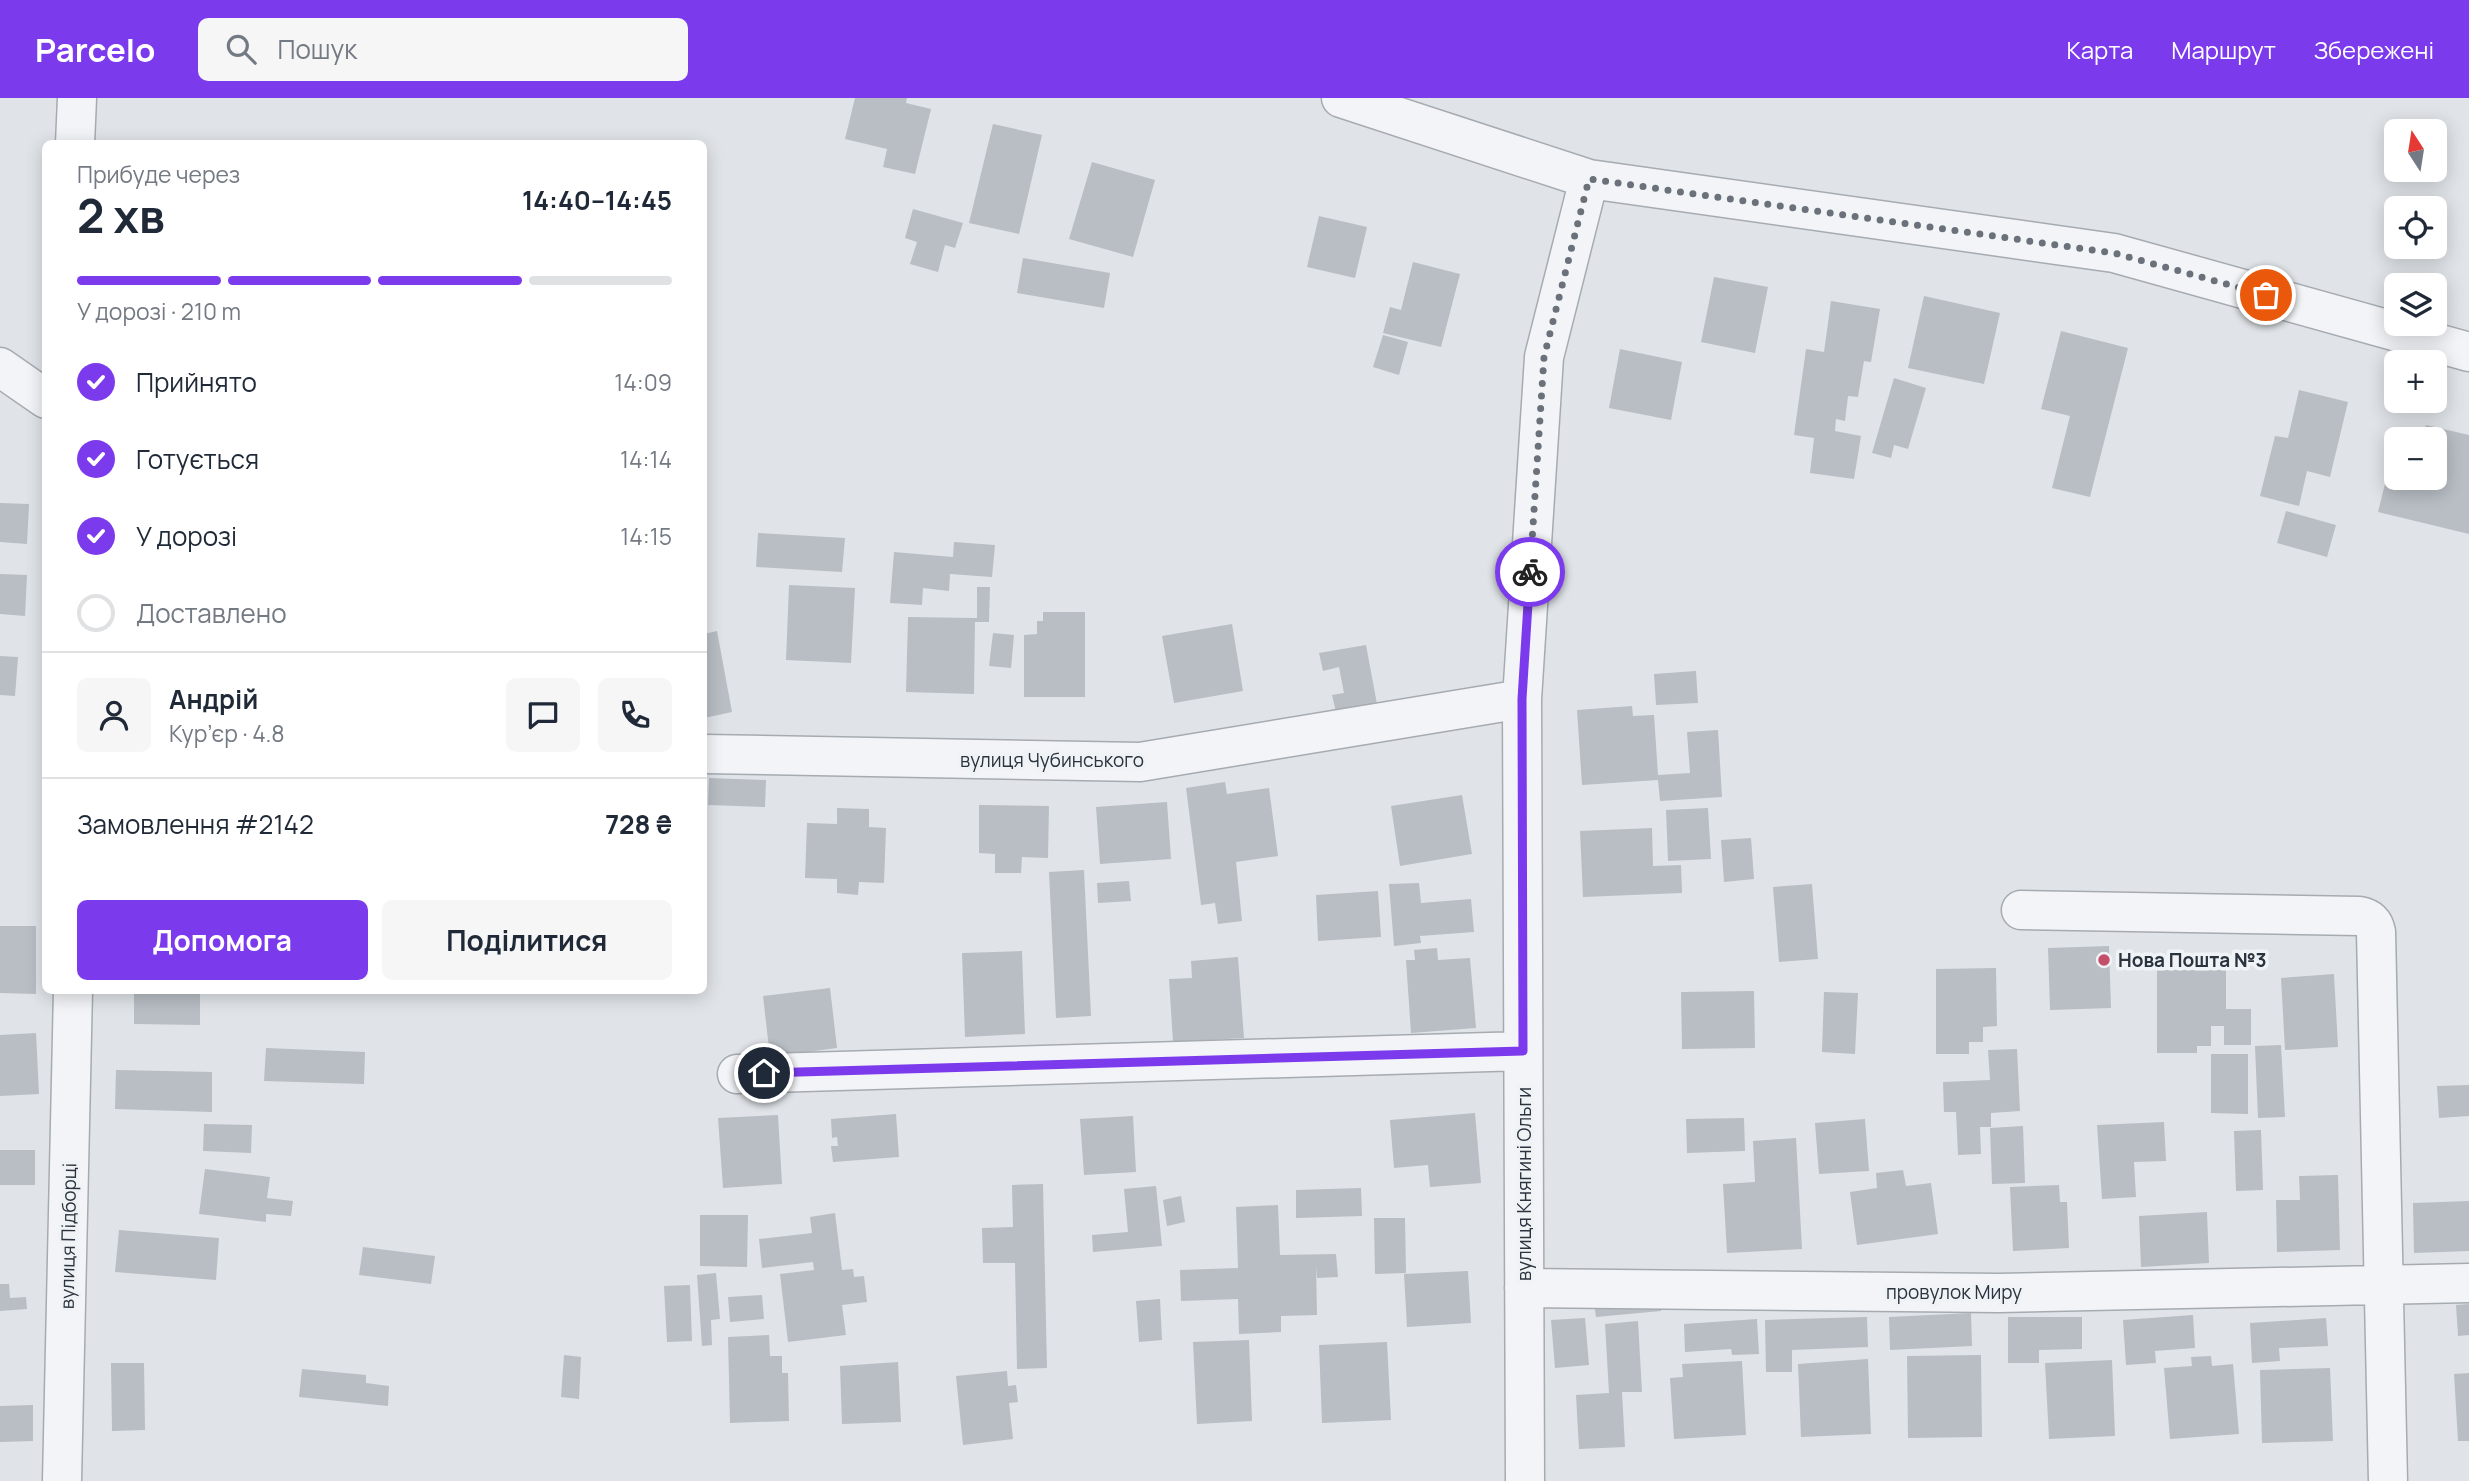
<!DOCTYPE html>
<html lang="uk">
<meta charset="utf-8">
<style>
body{margin:0;font-family:Manrope,sans-serif;background:#f6f6f7;color:#1f2937;height:100vh;display:flex;flex-direction:column;font-size:26px;white-space:nowrap}
*{box-sizing:border-box;margin:0}
p{font-size:23px;color:#747a83}
.icon{flex:none;width:38px;height:38px;fill:none;stroke:currentColor;stroke-width:2;stroke-linecap:round;stroke-linejoin:round}
.map{position:relative;flex:1;overflow:hidden}
.drawer{position:absolute;left:42px;top:42px;width:665px;height:854px;display:flex;flex-direction:column;background:#fff;border-radius:10px;box-shadow:0 4px 18px #0003}
.drawer>*{flex:none}
.needle{width:46px;rotate:348deg}
.controls{position:absolute;left:2384px;top:21px;display:grid;gap:14px}
.controls a{display:grid;place-items:center;width:63px;height:63px;border-radius:10px;background:#fff;box-shadow:0 4px 18px #0003;font-size:35px}
.pin{position:absolute;display:grid;place-items:center;width:60px;height:60px;color:#fff;margin:-30px;border:4px solid #fff;border-radius:50%;box-shadow:0 2px 7px #0007}
.courier{position:absolute;display:grid;place-items:center;width:70px;height:70px;margin:-35px;border:5px solid #7c3aed;border-radius:50%;background:#fff;color:#222;box-shadow:0 2px 9px #0007}
.overview em{font-style:normal;font-weight:700}
.overview div{display:flex;flex-direction:column-reverse}
.overview{display:flex;align-items:center;justify-content:space-between;height:119px;padding:0 35px}
h1{font-size:46px;font-weight:700;line-height:52px}
.bar{display:grid;grid-template-columns:repeat(4,1fr);gap:10px 7px;align-content:center;height:84px;padding:0 35px}
.bar i{height:9px;border-radius:5px;background:#e0e1e3}
.bar .current{background:#7c3aed}
.bar p{grid-column:span 4}
.line{display:flex;align-items:center;gap:18px;padding:0 35px;border-top:2px solid #e0e1e3}
.line div{flex:1}
.round{display:grid;place-items:center;flex:none;width:74px;height:74px;border-radius:10px;background:#f6f6f7}
ol{padding:0 35px;list-style:none}
li{display:flex;align-items:center;gap:21px;height:77px}
li p{margin-inline-start:auto}
li .icon{padding:7px;border-radius:50%;background:#7c3aed;color:#fff;stroke-width:4}
li:last-child{color:#747a83}
li i{width:38px;height:38px;border:4px solid #e0e1e3;border-radius:50%}
.cta{display:flex;gap:14px;margin-top:auto;padding:14px 35px}
.cta a{flex:1;height:80px;border-radius:10px;background:#7c3aed;color:#fff;font-size:28px;font-weight:700;line-height:80px;text-align:center}
.cta a+a{background:#f6f6f7;color:#1f2937}
header{display:flex;align-items:center;gap:42px;box-sizing:border-box;height:98px;padding:0 35px;background:#7c3aed;color:#fff}
header strong{font-size:33px}
nav{display:flex;gap:38px;margin-inline-start:auto;font-size:24px}
.search{width:490px;height:63px;background:#f6f6f7;display:flex;align-items:center;gap:18px;box-sizing:border-box;padding:0 24px;border-radius:10px;color:#747a83;font-size:26px}
.map>svg:first-child{display:block}
.building{fill:#b8bec4}
.lines{fill:none;stroke-linecap:round;stroke-linejoin:round}
.street-casing{stroke:#a6abb2;stroke-width:41}
.street{stroke:#f3f4f7;stroke-width:38}
.done{stroke:#6a717a;stroke-width:7;stroke-dasharray:0 12.6}
.route{stroke:#7c3aed;stroke-width:9}
.poi-dot{fill:#c44f6b;stroke:#f0f3f6;stroke-width:2.5}
.labels{text-anchor:middle;stroke-width:7;stroke-linejoin:round;paint-order:stroke}
.street-label{font-size:19px;fill:#2a333e;stroke:#f0f3f6}
.poi-label{font-size:19px;font-weight:bold;fill:#2a333e;stroke:#f0f3f6;text-anchor:start}
</style>
<header>
<strong>Parcelo</strong>
<div class="search"><svg class="icon" aria-label="search" viewBox="0 0 24 24"><circle cx="10" cy="10" r="6"/><path d="M15 15l6 6"/></svg>Пошук</div>
<nav><a>Карта</a><a>Маршрут</a><a>Збережені</a></nav>
</header>
<div class="map">
<svg width="2469" height="1383" viewBox="0 0 2469 1383">
<rect width="100%" height="100%" fill="#e0e4e8"/>
<!-- building -->
<path class="building" d="M 855,0 L 907,0 L 906,5 L 931,11 L 915,76 L 883,69 L 887,51 L 845,41 Z
M 993,26 L 1042,37 L 1019,136 L 969,125 Z
M 1092,64 L 1155,82 L 1133,159 L 1069,141 Z
M 913,111 L 963,125 L 955,150 L 945,147 L 938,174 L 910,166 L 917,144 L 905,140 Z
M 1319,118 L 1367,129 L 1355,180 L 1307,169 Z
M 1023,160 L 1110,175 L 1104,210 L 1017,195 Z
M 1413,164 L 1460,176 L 1441,249 L 1383,235 L 1390,209 L 1401,212 Z
M 1714,179 L 1768,189 L 1755,255 L 1701,244 Z
M 1924,198 L 2000,215 L 1984,286 L 1908,270 Z
M 1831,203 L 1880,211 L 1871,264 L 1864,263 L 1858,299 L 1848,298 L 1845,323 L 1836,321 L 1835,333 L 1861,338 L 1854,381 L 1810,375 L 1814,340 L 1794,337 L 1806,251 L 1824,254 Z
M 2061,233 L 2128,250 L 2090,399 L 2052,390 L 2070,318 L 2041,311 Z
M 1383,237 L 1408,244 L 1399,277 L 1373,269 Z
M 1620,251 L 1682,264 L 1671,322 L 1609,310 Z
M 1894,280 L 1926,290 L 1908,351 L 1894,347 L 1891,360 L 1872,355 Z
M 2299,292 L 2348,304 L 2330,379 L 2307,373 L 2299,408 L 2260,398 L 2275,338 L 2288,340 Z
M 2426,327 L 2469,337 L 2469,436 L 2378,414 L 2395,346 L 2396,380 L 2434,380 L 2434,341 L 2423,341 Z
M 0,405 L 29,406 L 27,446 L 0,444 Z
M 2286,413 L 2336,427 L 2327,459 L 2277,445 Z
M 758,435 L 845,440 L 842,474 L 756,469 Z
M 954,444 L 995,447 L 992,479 L 950,476 L 949,493 L 923,490 L 922,507 L 890,505 L 894,454 L 953,459 Z
M 0,476 L 27,477 L 25,518 L 0,516 Z
M 789,487 L 855,490 L 851,565 L 786,562 Z
M 977,489 L 990,489 L 989,524 L 975,524 L 974,596 L 906,594 L 908,519 L 977,520 Z
M 1043,514 L 1085,514 L 1085,599 L 1024,599 L 1024,537 L 1037,536 L 1037,523 L 1043,523 Z
M 1232,526 L 1243,593 L 1174,605 L 1162,538 Z
M 717,533 L 732,614 L 704,620 L 704,536 Z
M 993,535 L 1014,537 L 1011,570 L 989,568 Z
M 1366,547 L 1377,606 L 1336,614 L 1332,597 L 1344,595 L 1339,569 L 1323,573 L 1319,555 Z
M 0,558 L 18,559 L 15,598 L 0,597 Z
M 1696,573 L 1698,605 L 1656,607 L 1654,576 Z
M 1632,608 L 1633,618 L 1654,617 L 1658,677 L 1690,675 L 1687,634 L 1718,632 L 1722,699 L 1660,703 L 1658,682 L 1582,687 L 1577,612 Z
M 709,680 L 766,682 L 765,709 L 708,707 Z
M 1225,684 L 1227,696 L 1269,690 L 1278,758 L 1236,764 L 1242,823 L 1218,826 L 1215,805 L 1201,807 L 1186,690 Z
M 1462,697 L 1472,756 L 1400,768 L 1391,708 Z
M 1167,704 L 1171,761 L 1100,766 L 1096,709 Z
M 979,707 L 1049,708 L 1048,760 L 1022,759 L 1021,775 L 995,775 L 995,756 L 979,755 Z
M 837,710 L 869,711 L 869,729 L 886,730 L 884,785 L 859,784 L 858,797 L 837,795 L 837,781 L 805,780 L 807,725 L 837,726 Z
M 1708,710 L 1711,761 L 1668,763 L 1666,712 Z
M 1652,730 L 1653,768 L 1681,767 L 1682,795 L 1583,799 L 1580,733 Z
M 1751,740 L 1754,781 L 1724,784 L 1721,742 Z
M 1084,772 L 1091,918 L 1056,920 L 1049,774 Z
M 1129,783 L 1131,803 L 1098,805 L 1097,785 Z
M 1419,785 L 1421,805 L 1471,801 L 1474,834 L 1420,838 L 1421,845 L 1394,848 L 1389,786 Z
M 1812,786 L 1818,861 L 1779,864 L 1773,789 Z
M 1378,793 L 1381,839 L 1318,843 L 1316,797 Z
M 0,828 L 36,828 L 36,896 L 0,895 Z
M 2109,848 L 2111,910 L 2050,912 L 2048,850 Z
M 1437,850 L 1438,862 L 1470,860 L 1476,930 L 1411,935 L 1406,862 L 1415,862 L 1414,852 Z
M 1022,853 L 1025,936 L 965,939 L 962,855 Z
M 1238,859 L 1244,940 L 1173,944 L 1169,881 L 1192,880 L 1191,863 Z
M 1996,870 L 1997,928 L 1983,929 L 1983,944 L 1969,944 L 1969,956 L 1936,956 L 1936,871 Z
M 2157,872 L 2226,872 L 2226,911 L 2251,911 L 2251,947 L 2224,947 L 2224,928 L 2211,928 L 2211,948 L 2197,948 L 2197,955 L 2157,955 Z
M 2334,876 L 2338,949 L 2285,952 L 2281,880 Z
M 830,890 L 837,950 L 770,959 L 763,898 Z
M 134,892 L 200,892 L 200,927 L 134,926 Z
M 1754,893 L 1755,950 L 1682,951 L 1681,894 Z
M 1824,894 L 1858,895 L 1855,956 L 1822,954 Z
M 36,935 L 39,996 L 0,998 L 0,937 Z
M 2281,947 L 2285,1019 L 2258,1020 L 2255,948 Z
M 266,950 L 365,954 L 364,986 L 264,983 Z
M 2017,951 L 2020,1013 L 1991,1015 L 1991,1029 L 1980,1029 L 1981,1056 L 1958,1057 L 1956,1014 L 1944,1014 L 1943,984 L 1990,982 L 1988,952 Z
M 2211,956 L 2248,956 L 2248,1016 L 2211,1015 Z
M 116,972 L 212,974 L 212,1014 L 115,1011 Z
M 2469,987 L 2469,1018 L 2439,1020 L 2437,988 Z
M 1475,1015 L 1481,1085 L 1430,1089 L 1428,1067 L 1394,1070 L 1390,1022 Z
M 896,1016 L 899,1059 L 833,1064 L 831,1048 L 838,1048 L 837,1039 L 832,1040 L 831,1021 Z
M 778,1017 L 782,1086 L 723,1090 L 718,1020 Z
M 1133,1018 L 1136,1074 L 1084,1077 L 1080,1021 Z
M 1744,1020 L 1745,1053 L 1687,1055 L 1686,1021 Z
M 1865,1021 L 1869,1073 L 1819,1076 L 1815,1025 Z
M 2164,1024 L 2166,1063 L 2134,1064 L 2136,1099 L 2102,1101 L 2097,1027 Z
M 204,1026 L 252,1027 L 251,1055 L 203,1053 Z
M 2023,1028 L 2025,1085 L 1992,1086 L 1990,1030 Z
M 2261,1032 L 2263,1092 L 2236,1093 L 2234,1033 Z
M 1796,1040 L 1802,1151 L 1727,1155 L 1723,1086 L 1755,1084 L 1753,1043 Z
M 0,1052 L 35,1052 L 35,1087 L 0,1087 Z
M 205,1071 L 270,1079 L 267,1100 L 293,1103 L 291,1118 L 266,1116 L 266,1124 L 199,1116 Z
M 1903,1072 L 1906,1088 L 1931,1085 L 1938,1136 L 1857,1147 L 1850,1094 L 1877,1090 L 1876,1075 Z
M 2338,1077 L 2340,1152 L 2277,1154 L 2276,1102 L 2300,1102 L 2299,1078 Z
M 1043,1086 L 1047,1270 L 1017,1271 L 1015,1165 L 983,1165 L 982,1130 L 1013,1129 L 1012,1087 Z
M 2059,1087 L 2060,1104 L 2067,1104 L 2069,1150 L 2013,1153 L 2010,1089 Z
M 1156,1088 L 1162,1148 L 1093,1154 L 1092,1137 L 1128,1134 L 1124,1091 Z
M 1361,1090 L 1362,1118 L 1296,1120 L 1296,1092 Z
M 1181,1098 L 1185,1124 L 1167,1128 L 1163,1102 Z
M 2469,1103 L 2469,1153 L 2414,1155 L 2413,1105 Z
M 1278,1107 L 1280,1157 L 1336,1156 L 1338,1179 L 1317,1180 L 1316,1168 L 1317,1217 L 1281,1218 L 1281,1234 L 1239,1236 L 1238,1201 L 1181,1203 L 1180,1172 L 1238,1170 L 1236,1109 Z
M 2207,1114 L 2209,1165 L 2141,1169 L 2139,1118 Z
M 835,1115 L 842,1172 L 853,1171 L 854,1179 L 864,1178 L 867,1204 L 842,1207 L 846,1237 L 788,1244 L 780,1176 L 814,1172 L 813,1164 L 762,1170 L 759,1141 L 812,1135 L 810,1119 Z
M 700,1117 L 748,1117 L 747,1169 L 700,1168 Z
M 1374,1120 L 1405,1120 L 1406,1175 L 1375,1176 Z
M 119,1132 L 219,1140 L 216,1182 L 115,1174 Z
M 363,1149 L 435,1158 L 431,1186 L 359,1177 Z
M 1468,1173 L 1471,1225 L 1407,1229 L 1404,1176 Z
M 716,1175 L 720,1221 L 711,1222 L 712,1247 L 702,1248 L 697,1177 Z
M 0,1186 L 9,1186 L 10,1200 L 26,1199 L 27,1211 L 0,1213 Z
M 690,1187 L 692,1243 L 667,1244 L 664,1188 Z
M 762,1197 L 764,1221 L 730,1224 L 728,1199 Z
M 1660,1199 L 1661,1213 L 1596,1219 L 1594,1205 Z
M 1160,1201 L 1162,1242 L 1139,1244 L 1136,1203 Z
M 2469,1206 L 2469,1237 L 2458,1238 L 2456,1207 Z
M 1971,1215 L 1972,1248 L 1890,1252 L 1889,1219 Z
M 2193,1217 L 2195,1250 L 2155,1253 L 2156,1265 L 2126,1267 L 2123,1222 Z
M 1867,1219 L 1868,1249 L 1792,1252 L 1792,1274 L 1766,1274 L 1765,1222 Z
M 2008,1219 L 2082,1219 L 2082,1251 L 2039,1252 L 2039,1265 L 2008,1265 Z
M 1585,1220 L 1589,1267 L 1555,1270 L 1551,1222 Z
M 2326,1220 L 2328,1248 L 2279,1250 L 2280,1263 L 2252,1265 L 2250,1225 Z
M 1757,1221 L 1759,1256 L 1732,1257 L 1731,1251 L 1685,1254 L 1684,1226 Z
M 1638,1223 L 1642,1294 L 1622,1294 L 1625,1349 L 1579,1351 L 1576,1297 L 1609,1295 L 1605,1226 Z
M 769,1237 L 770,1258 L 782,1258 L 782,1275 L 788,1275 L 789,1323 L 730,1325 L 728,1239 Z
M 1249,1242 L 1252,1323 L 1197,1326 L 1193,1244 Z
M 1387,1244 L 1391,1322 L 1322,1325 L 1319,1247 Z
M 564,1257 L 581,1259 L 579,1301 L 561,1299 Z
M 1981,1257 L 1982,1339 L 1908,1340 L 1907,1258 Z
M 2211,1258 L 2212,1268 L 2233,1266 L 2239,1336 L 2170,1341 L 2164,1270 L 2192,1268 L 2191,1259 Z
M 1868,1261 L 1871,1336 L 1801,1339 L 1798,1266 Z
M 2112,1262 L 2115,1338 L 2049,1341 L 2045,1265 Z
M 1742,1263 L 1746,1337 L 1674,1341 L 1670,1280 L 1683,1279 L 1682,1266 Z
M 898,1264 L 901,1324 L 842,1326 L 840,1268 Z
M 111,1265 L 144,1265 L 145,1332 L 112,1333 Z
M 2330,1270 L 2333,1343 L 2262,1345 L 2260,1272 Z
M 302,1271 L 366,1277 L 366,1285 L 389,1288 L 388,1308 L 299,1299 Z
M 1007,1273 L 1008,1288 L 1016,1287 L 1018,1304 L 1009,1305 L 1013,1341 L 963,1347 L 956,1278 Z
M 2469,1275 L 2469,1343 L 2458,1343 L 2454,1276 Z
M 33,1307 L 33,1343 L 0,1344 L 0,1308 Z"/>
<g class="lines">
<defs>
<path id="street" d="M 1341,0 L 1589,81 L 2114,155 L 2469,254
M 75,46 L 77,0
M 0,269 L 46,301
M 704,656 L 1140,664 L 1522,601
M 2021,812 L 2359,818 C 2370,820 2374,824 2376,834 L 2388,1383
M 737,976 L 1523,953
M 1524,1190 L 1999,1195 L 2469,1185
M 62,1383 L 73,892
M 1525,1383 L 1522,601 L 1544,259 L 1589,81"/>
</defs>
<!-- street casing -->
<use href="#street" class="street-casing"/>
<!-- street -->
<use href="#street" class="street"/>
</g>
<g class="lines">
<!-- done -->
<path class="done" d="M 1530,474 L 1544,259 L 1589,81 L 2114,155 L 2266,197"/>
<!-- route -->
<path class="route" d="M 764,975 L 1523,953 L 1522,601 L 1530,474"/>
</g>
<!-- markers -->
<circle class="poi-dot" cx="2104" cy="862" r="7"/>
<g class="labels">
<!-- street labels -->
<g class="street-label">
<text x="1052" y="669">вулиця Чубинського</text>
<text transform="translate(1524 1086) rotate(-90)" y="7">вулиця Княгині Ольги</text>
<text transform="translate(68 1138) rotate(-89)" y="7">вулиця Підборці</text>
<text x="1954" y="1201">провулок Миру</text>
</g>
<!-- poi labels -->
<g class="poi-label">
<text x="2118" y="869">Нова Пошта №3</text>
</g>
</g>
</svg>
<div class="controls">
<a><svg class="needle" viewBox="-14 -14 28 28"><path d="M0-13l5 13h-10z" fill="#e53935"/><path d="M0 13l5-13h-10z" fill="#747a83"/></svg></a>
<a><svg class="icon" aria-label="locate" viewBox="0 0 24 24"><circle cx="12" cy="12" r="6"/><path d="M12 2v4M12 18v4M2 12h4M18 12h4"/></svg></a>
<a><svg class="icon" aria-label="layers" viewBox="0 0 24 24"><path d="M12 4l9 5-9 5-9-5zM3 14l9 5 9-5"/></svg></a>
<a>+</a>
<a>−</a>
</div>
<div class="pin" style="left:2266px;top:197px;background:#ea580c"><svg class="icon" aria-label="bag" viewBox="0 0 24 24"><path d="M5 8h14l-1 12H6zM9 8a3 3 0 0 1 6 0"/></svg></div>
<div class="pin" style="left:764px;top:975px;background:#1f2937"><svg class="icon" aria-label="home" viewBox="0 0 24 24"><path d="M3 11l9-7 9 7M6 9v11h12V9"/></svg></div>
<div class="courier" style="left:1530px;top:474px"><svg class="icon" aria-label="bike" viewBox="0 0 24 24"><circle cx="6" cy="16" r="4"/><circle cx="18" cy="16" r="4"/><path d="M6 16l4-8h5l3 8M10 8l3 8H6M13 5h3"/></svg></div>
<section class="drawer">
<div class="overview"><div><h1>2 хв</h1><p>Прибуде через</p></div><em>14:40–14:45</em></div>
<div class="bar"><i class="current"></i><i class="current"></i><i class="current"></i><i></i><p>У дорозі · 210 m</p></div>
<ol>
<li><svg class="icon" aria-label="check" viewBox="0 0 24 24"><path d="M5 12l5 5 9-10"/></svg>Прийнято<p>14:09</p></li>
<li><svg class="icon" aria-label="check" viewBox="0 0 24 24"><path d="M5 12l5 5 9-10"/></svg>Готується<p>14:14</p></li>
<li><svg class="icon" aria-label="check" viewBox="0 0 24 24"><path d="M5 12l5 5 9-10"/></svg>У дорозі<p>14:15</p></li>
<li><i></i>Доставлено</li>
</ol>
<div class="line" style="height:126px"><a class="round"><svg class="icon" aria-label="person" viewBox="0 0 24 24"><circle cx="12" cy="8" r="4"/><path d="M4 21q1-7 8-7t8 7"/></svg></a><div><b>Андрій</b><p>Кур’єр · 4.8</p></div><a class="round"><svg class="icon" aria-label="chat" viewBox="0 0 24 24"><path d="M4 5h16v11H9l-5 4z"/></svg></a><a class="round"><svg class="icon" aria-label="phone" viewBox="0 0 24 24"><path d="M5 4h4l2 5-3 2q2 4 5 5l2-3 5 2v4C11 20 4 13 5 4z"/></svg></a></div>
<div class="line" style="height:91px"><div>Замовлення #2142</div><b>728 ₴</b></div>
<div class="cta"><a>Допомога</a><a>Поділитися</a></div>
</section>
</div>
